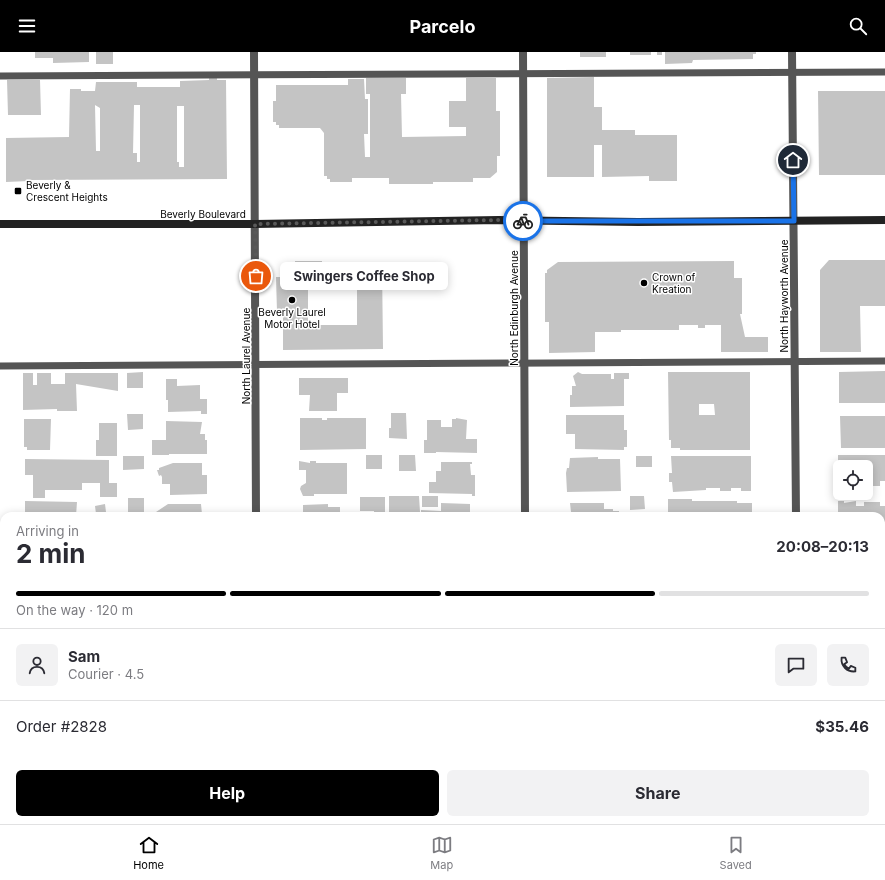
<!DOCTYPE html>
<meta charset="utf-8">
<style>
body{margin:0;font-family:Inter,sans-serif;background:#f2f2f3;color:#2b2b33;height:100vh;display:flex;flex-direction:column;font-size:15px;white-space:nowrap}
*{box-sizing:border-box;margin:0}
p{font-size:13px;color:#7c7c81}
.icon{flex:none;width:22px;height:22px;fill:none;stroke:currentColor;stroke-width:2;stroke-linecap:round;stroke-linejoin:round}
.map{position:relative;flex:1;overflow:hidden}
.side{position:absolute;left:0px;top:460px;width:885px;height:312px;display:flex;flex-direction:column;background:#fff;border-radius:12px 12px 0 0;box-shadow:0 2px 10px #0003}
.side>*{flex:none}
.fabs{position:absolute;left:833px;top:408px;display:grid;gap:8px}
.fabs a{display:grid;place-items:center;width:40px;height:40px;border-radius:6px;background:#fff;box-shadow:0 2px 10px #0003;font-size:20px}
.pin{position:absolute;display:grid;place-items:center;width:34px;height:34px;color:#fff;margin:-17px;border:2px solid #fff;border-radius:50%;box-shadow:0 1px 4px #0007}
.courier{position:absolute;display:grid;place-items:center;width:40px;height:40px;margin:-20px;border:3px solid #1a73e8;border-radius:50%;background:#fff;color:#222;box-shadow:0 1px 5px #0007}
.bubble{position:absolute;height:28px;border-radius:6px;background:#fff;box-shadow:0 2px 10px #0003;font-size:13px;font-weight:700;line-height:28px;text-align:center}
.headline em{font-style:normal;font-weight:700}
.headline div{display:flex;flex-direction:column-reverse}
.headline{display:flex;align-items:center;justify-content:space-between;height:68px;padding:0 16px}
h1{font-size:26px;font-weight:700;line-height:30px}
.bar{display:grid;grid-template-columns:repeat(4,1fr);gap:6px 4px;align-content:center;height:48px;padding:0 16px}
.bar i{height:5px;border-radius:3px;background:#e1e1e2}
.bar .active{background:#000}
.bar p{grid-column:span 4}
.line{display:flex;align-items:center;gap:10px;padding:0 16px;border-top:1px solid #e1e1e2}
.line div{flex:1}
.round{display:grid;place-items:center;flex:none;width:42px;height:42px;border-radius:6px;background:#f2f2f3}
.primary-button{display:flex;gap:8px;margin-top:auto;padding:8px 16px}
.primary-button a{flex:1;height:46px;border-radius:6px;background:#000;color:#fff;font-size:16px;font-weight:700;line-height:46px;text-align:center}
.primary-button a+a{background:#f2f2f3;color:#2b2b33}
header{display:flex;justify-content:space-between;align-items:center;height:52px;padding:0 16px;background:#000;color:#fff;font-size:18px;font-weight:700}
.tabs{display:flex;justify-content:space-around;align-items:center;height:56px;border-top:1px solid #e1e1e2;background:#fff;font-size:11px;color:#7c7c81}
.tabs a{display:grid;justify-items:center;gap:2px}
.tabs .active{color:#000}
.map>svg:first-child{display:block}
.building{fill:#c4c4c4;fill-rule:evenodd}
.lines{fill:none;stroke-linecap:round;stroke-linejoin:round}
.service{stroke:#555;stroke-width:7}
.minor{stroke:#555;stroke-width:8}
.secondary{stroke:#222;stroke-width:8}
.done{stroke:#595959;stroke-width:4;stroke-dasharray:0 7.2}
.route{stroke:#1a73e8;stroke-width:5}
.poi-dot{fill:#000;stroke:#fff;stroke-width:1.5}
.labels{text-anchor:middle;stroke-width:3;stroke-linejoin:round;paint-order:stroke}
.poi-label{font-size:10px;fill:#000;stroke:#fff;text-anchor:start}
.street-label{font-size:10px;fill:#000;stroke:#fff}
</style>
<header><svg class="icon" aria-label="menu" viewBox="0 0 24 24"><path d="M4 6h16M4 12h16M4 18h16"/></svg>Parcelo<svg class="icon" aria-label="search" viewBox="0 0 24 24"><circle cx="10" cy="10" r="6"/><path d="M15 15l6 6"/></svg></header>
<div class="map">
<svg width="885" height="772" viewBox="0 0 885 772">
<rect width="100%" height="100%" fill="#fff"/>
<!-- building -->
<path class="building" d="M 35,0 L 89,0 L 89,10 L 53,11 L 53,6 L 35,6 Z
M 96,0 L 113,0 L 113,12 L 96,12 Z
M 580,0 L 606,0 L 606,5 L 580,5 Z
M 630,0 L 651,0 L 651,3 L 630,3 Z
M 657,0 L 662,0 L 662,3 L 657,3 Z
M 665,0 L 756,0 L 756,2 L 753,2 L 753,7 L 693,8 L 692,11 L 665,12 Z
M 209,25 L 217,25 L 217,28 L 226,28 L 227,127 L 29,128 L 29,129 L 6,130 L 6,86 L 69,85 L 70,37 L 81,37 L 81,39 L 95,39 L 96,30 L 137,30 L 137,35 L 180,35 L 180,29 L 209,28 ZM 95,53 L 100,56 L 100,99 L 96,99 ZM 134,53 L 140,53 L 140,110 L 137,110 L 137,101 L 133,101 ZM 177,54 L 184,54 L 184,115 L 179,115 L 179,110 L 177,110 Z
M 594,25 L 594,55 L 602,55 L 602,78 L 635,78 L 635,83 L 677,83 L 677,129 L 649,129 L 649,124 L 602,125 L 602,93 L 594,93 L 594,125 L 547,125 L 547,26 Z
M 366,26 L 406,26 L 406,42 L 401,42 L 402,85 L 466,84 L 466,75 L 449,75 L 449,49 L 466,49 L 466,26 L 496,26 L 496,59 L 500,59 L 500,104 L 497,104 L 497,120 L 490,126 L 473,126 L 473,130 L 433,130 L 433,132 L 389,132 L 389,126 L 352,126 L 352,130 L 330,130 L 330,127 L 327,127 L 327,124 L 324,124 L 324,81 L 320,76 L 279,76 L 279,73 L 276,73 L 276,70 L 273,70 L 273,49 L 276,49 L 276,33 L 348,33 L 348,27 L 364,27 L 365,47 L 368,47 L 368,82 L 364,82 L 365,105 L 370,105 L 370,42 L 366,42 Z
M 7,28 L 40,28 L 41,63 L 8,63 Z
M 818,39 L 885,39 L 885,123 L 819,123 Z
M 829,208 L 885,208 L 885,254 L 860,254 L 861,300 L 820,300 L 820,218 Z
M 295,209 L 322,209 L 322,212 L 382,212 L 383,297 L 283,298 L 283,260 L 277,260 L 276,225 L 283,225 L 285,217 L 290,213 L 295,212 ZM 308,237 L 357,237 L 357,273 L 308,273 Z
M 734,209 L 734,226 L 742,226 L 742,262 L 740,262 L 745,285 L 768,285 L 768,300 L 721,300 L 721,273 L 705,273 L 705,276 L 698,276 L 698,273 L 679,273 L 679,278 L 621,278 L 621,280 L 595,280 L 595,300 L 549,301 L 549,270 L 545,270 L 545,221 L 547,221 L 547,218 L 558,210 Z
M 885,319 L 885,351 L 839,351 L 839,320 Z
M 143,320 L 143,336 L 127,336 L 127,321 Z
M 578,320 L 582,322 L 611,322 L 611,327 L 614,327 L 614,321 L 629,321 L 629,327 L 624,327 L 624,354 L 570,355 L 570,343 L 572,343 L 572,334 L 576,334 L 573,324 Z
M 668,320 L 750,320 L 750,398 L 680,398 L 680,396 L 671,396 L 671,388 L 669,388 ZM 699,352 L 714,352 L 715,363 L 699,363 Z
M 23,321 L 33,321 L 33,333 L 37,333 L 37,321 L 51,321 L 51,332 L 65,332 L 65,321 L 118,321 L 118,339 L 76,332 L 77,359 L 57,359 L 57,357 L 23,358 Z
M 299,326 L 348,326 L 348,341 L 337,341 L 337,359 L 309,359 L 310,343 L 299,343 Z
M 166,327 L 177,327 L 177,334 L 200,333 L 200,347 L 207,347 L 207,362 L 201,362 L 201,359 L 168,360 L 168,348 L 166,348 Z
M 391,361 L 406,361 L 407,387 L 389,386 L 389,376 L 391,376 Z
M 127,362 L 143,362 L 143,377 L 128,378 Z
M 566,363 L 624,363 L 624,378 L 627,378 L 627,395 L 624,395 L 624,398 L 575,397 L 575,382 L 566,382 Z
M 840,364 L 885,364 L 885,396 L 841,396 Z
M 300,366 L 322,366 L 322,368 L 327,368 L 327,366 L 366,366 L 366,397 L 300,398 Z
M 456,366 L 467,368 L 466,387 L 477,387 L 477,401 L 436,400 L 436,401 L 424,401 L 424,388 L 427,388 L 427,368 L 441,368 L 441,375 L 452,375 L 452,367 L 456,367 Z
M 24,367 L 51,367 L 50,398 L 27,398 L 27,395 L 24,395 Z
M 166,369 L 202,370 L 200,382 L 205,382 L 205,388 L 207,388 L 207,402 L 169,402 L 169,403 L 152,403 L 152,388 L 166,388 Z
M 99,371 L 117,371 L 117,404 L 96,404 L 96,388 L 99,388 Z
M 366,403 L 382,403 L 382,417 L 366,417 Z
M 399,403 L 415,403 L 416,419 L 399,419 Z
M 838,403 L 885,403 L 885,429 L 880,429 L 880,434 L 866,434 L 866,415 L 840,415 L 840,435 L 838,435 Z
M 123,404 L 144,404 L 144,417 L 123,418 Z
M 636,404 L 652,404 L 652,415 L 636,415 Z
M 671,404 L 751,404 L 751,439 L 741,439 L 741,436 L 731,436 L 731,439 L 720,439 L 720,436 L 706,436 L 706,438 L 673,440 L 672,430 L 669,430 L 669,421 L 672,421 Z
M 598,405 L 598,407 L 620,407 L 621,439 L 567,440 L 566,421 L 567,416 L 569,416 L 570,406 Z
M 25,407 L 109,408 L 109,431 L 117,431 L 117,445 L 100,445 L 100,431 L 82,431 L 82,438 L 45,438 L 45,446 L 33,446 L 33,423 L 25,423 Z
M 299,409 L 310,411 L 310,409 L 316,409 L 316,411 L 347,411 L 347,442 L 314,442 L 314,444 L 303,444 L 300,437 L 301,434 L 306,431 L 306,418 L 299,418 Z
M 441,410 L 472,410 L 472,412 L 470,412 L 471,423 L 475,423 L 475,444 L 472,444 L 472,442 L 429,441 L 429,430 L 436,430 L 436,419 L 441,419 Z
M 173,411 L 202,411 L 202,423 L 207,423 L 207,442 L 170,443 L 170,432 L 162,432 L 162,425 L 161,423 L 159,424 L 157,418 L 159,418 L 159,416 Z
M 389,444 L 419,444 L 420,460 L 389,461 Z
M 422,444 L 438,444 L 438,455 L 422,455 Z
M 630,444 L 644,444 L 645,457 L 630,458 Z
M 360,445 L 385,445 L 385,461 L 374,461 L 374,459 L 360,459 Z
M 128,446 L 144,446 L 144,460 L 128,460 Z
M 668,447 L 692,447 L 692,449 L 737,449 L 737,451 L 752,451 L 752,464 L 670,464 L 670,462 L 668,462 Z
M 25,449 L 77,450 L 76,464 L 25,464 Z
M 838,449 L 844,449 L 844,451 L 856,449 L 856,454 L 864,454 L 864,450 L 880,450 L 880,454 L 885,454 L 885,480 L 881,480 L 881,464 L 838,464 Z
M 441,451 L 470,452 L 470,464 L 421,464 L 421,458 L 441,459 Z
M 570,451 L 604,451 L 604,457 L 613,457 L 613,459 L 619,459 L 619,464 L 575,464 L 575,460 L 571,460 Z
M 105,452 L 106,460 L 96,462 L 95,454 Z
M 168,452 L 201,452 L 202,462 L 201,464 L 169,464 L 169,463 L 159,464 L 156,460 Z
M 328,452 L 328,455 L 340,455 L 340,464 L 303,464 L 303,453 Z
M 881,487 L 885,487 L 885,521 L 881,521 Z
M 881,528 L 885,528 L 885,561 L 881,561 Z
M 881,574 L 885,574 L 885,607 L 881,607 Z
M 881,616 L 885,616 L 885,649 L 881,649 Z
M 881,654 L 885,654 L 885,687 L 881,687 Z
M 881,738 L 885,738 L 885,772 L 833,772 L 833,768 L 881,768 Z
M 25,768 L 86,768 L 86,772 L 25,772 Z
M 101,768 L 117,768 L 117,770 L 101,772 Z
M 126,768 L 141,768 L 141,772 L 126,772 Z
M 157,768 L 209,768 L 209,772 L 157,772 Z
M 300,768 L 342,768 L 342,772 L 300,772 Z
M 360,768 L 384,768 L 384,772 L 360,772 Z
M 394,768 L 409,768 L 409,772 L 394,772 Z
M 422,768 L 478,768 L 478,772 L 422,772 Z
M 565,768 L 614,769 L 614,772 L 565,772 Z
M 641,768 L 654,768 L 654,772 L 641,772 Z
M 670,768 L 753,768 L 753,772 L 672,772 L 672,770 L 670,770 Z"/>
<g class="lines">
<!-- service -->
<path class="service" d="M 0,24 L 885,20
M 0,314 L 885,309"/>
<!-- minor -->
<path class="minor" d="M 254,0 L 256,464
M 523,0 L 525,464
M 792,0 L 796,464
M 881,715 L 885,715
M 0,721 L 4,721
M 258,768 L 258,772
M 526,768 L 526,772
M 798,768 L 798,772"/>
<!-- secondary -->
<path class="secondary" d="M 0,172 L 255,172 L 499,168 L 638,170 L 885,168"/>
</g>
<g class="lines">
<!-- done -->
<path class="done" d="M 256,224 L 255,172 L 499,168 L 523,169"/>
<!-- route -->
<path class="route" d="M 523,169 L 794,169 L 793,108"/>
</g>
<!-- markers -->
<g class="poi-dot">
<rect x="14" y="135" width="8" height="8" rx="2"/>
<circle cx="644" cy="231" r="4"/>
<circle cx="292" cy="248" r="4"/>
</g>
<g class="labels">
<!-- poi labels -->
<g class="poi-label">
<text x="26" y="137">Beverly &amp;<tspan x="26" dy="12">Crescent Heights</tspan></text>
<text x="652" y="229">Crown of<tspan x="652" dy="12">Kreation</tspan></text>
<text x="292" y="264" text-anchor="middle">Beverly Laurel<tspan x="292" dy="12">Motor Hotel</tspan></text>
</g>
<!-- street labels -->
<g class="street-label">
<text x="203" y="166">Beverly Boulevard</text>
<text transform="translate(784 244) rotate(-90)" y="4">North Hayworth Avenue</text>
<text transform="translate(514 256) rotate(-90)" y="4">North Edinburgh Avenue</text>
<text transform="translate(246 304) rotate(-90)" y="4">North Laurel Avenue</text>
</g>
</g>
</svg>
<div class="fabs">
<a><svg class="icon" aria-label="locate" viewBox="0 0 24 24"><circle cx="12" cy="12" r="6"/><path d="M12 2v4M12 18v4M2 12h4M18 12h4"/></svg></a>
</div>
<div class="pin" style="left:256px;top:224px;background:#ea580c"><svg class="icon" aria-label="bag" viewBox="0 0 24 24"><path d="M5 8h14l-1 12H6zM9 8a3 3 0 0 1 6 0"/></svg></div>
<div class="pin" style="left:793px;top:108px;background:#1f2937"><svg class="icon" aria-label="home" viewBox="0 0 24 24"><path d="M3 11l9-7 9 7M6 9v11h12V9"/></svg></div>
<div class="courier" style="left:523px;top:169px"><svg class="icon" aria-label="bike" viewBox="0 0 24 24"><circle cx="6" cy="16" r="4"/><circle cx="18" cy="16" r="4"/><path d="M6 16l4-8h5l3 8M10 8l3 8H6M13 5h3"/></svg></div>
<div class="bubble" style="left:280px;top:210px;width:168px">Swingers Coffee Shop</div>
<section class="side">
<div class="headline"><div><h1>2 min</h1><p>Arriving in</p></div><em>20:08–20:13</em></div>
<div class="bar"><i class="active"></i><i class="active"></i><i class="active"></i><i></i><p>On the way · 120 m</p></div>
<div class="line" style="height:72px"><a class="round"><svg class="icon" aria-label="person" viewBox="0 0 24 24"><circle cx="12" cy="8" r="4"/><path d="M4 21q1-7 8-7t8 7"/></svg></a><div><b>Sam</b><p>Courier · 4.5</p></div><a class="round"><svg class="icon" aria-label="chat" viewBox="0 0 24 24"><path d="M4 5h16v11H9l-5 4z"/></svg></a><a class="round"><svg class="icon" aria-label="phone" viewBox="0 0 24 24"><path d="M5 4h4l2 5-3 2q2 4 5 5l2-3 5 2v4C11 20 4 13 5 4z"/></svg></a></div>
<div class="line" style="height:52px"><div>Order #2828</div><b>$35.46</b></div>
<div class="primary-button"><a>Help</a><a>Share</a></div>
</section>
</div>
<nav class="tabs">
<a class="active"><svg class="icon" aria-label="home" viewBox="0 0 24 24"><path d="M3 11l9-7 9 7M6 9v11h12V9"/></svg>Home</a>
<a><svg class="icon" aria-label="map" viewBox="0 0 24 24"><path d="M3 6l6-2 6 2 6-2v14l-6 2-6-2-6 2zM9 4v14M15 6v14"/></svg>Map</a>
<a><svg class="icon" aria-label="saved" viewBox="0 0 24 24"><path d="M7 4h10v16l-5-4-5 4z"/></svg>Saved</a>
</nav>
